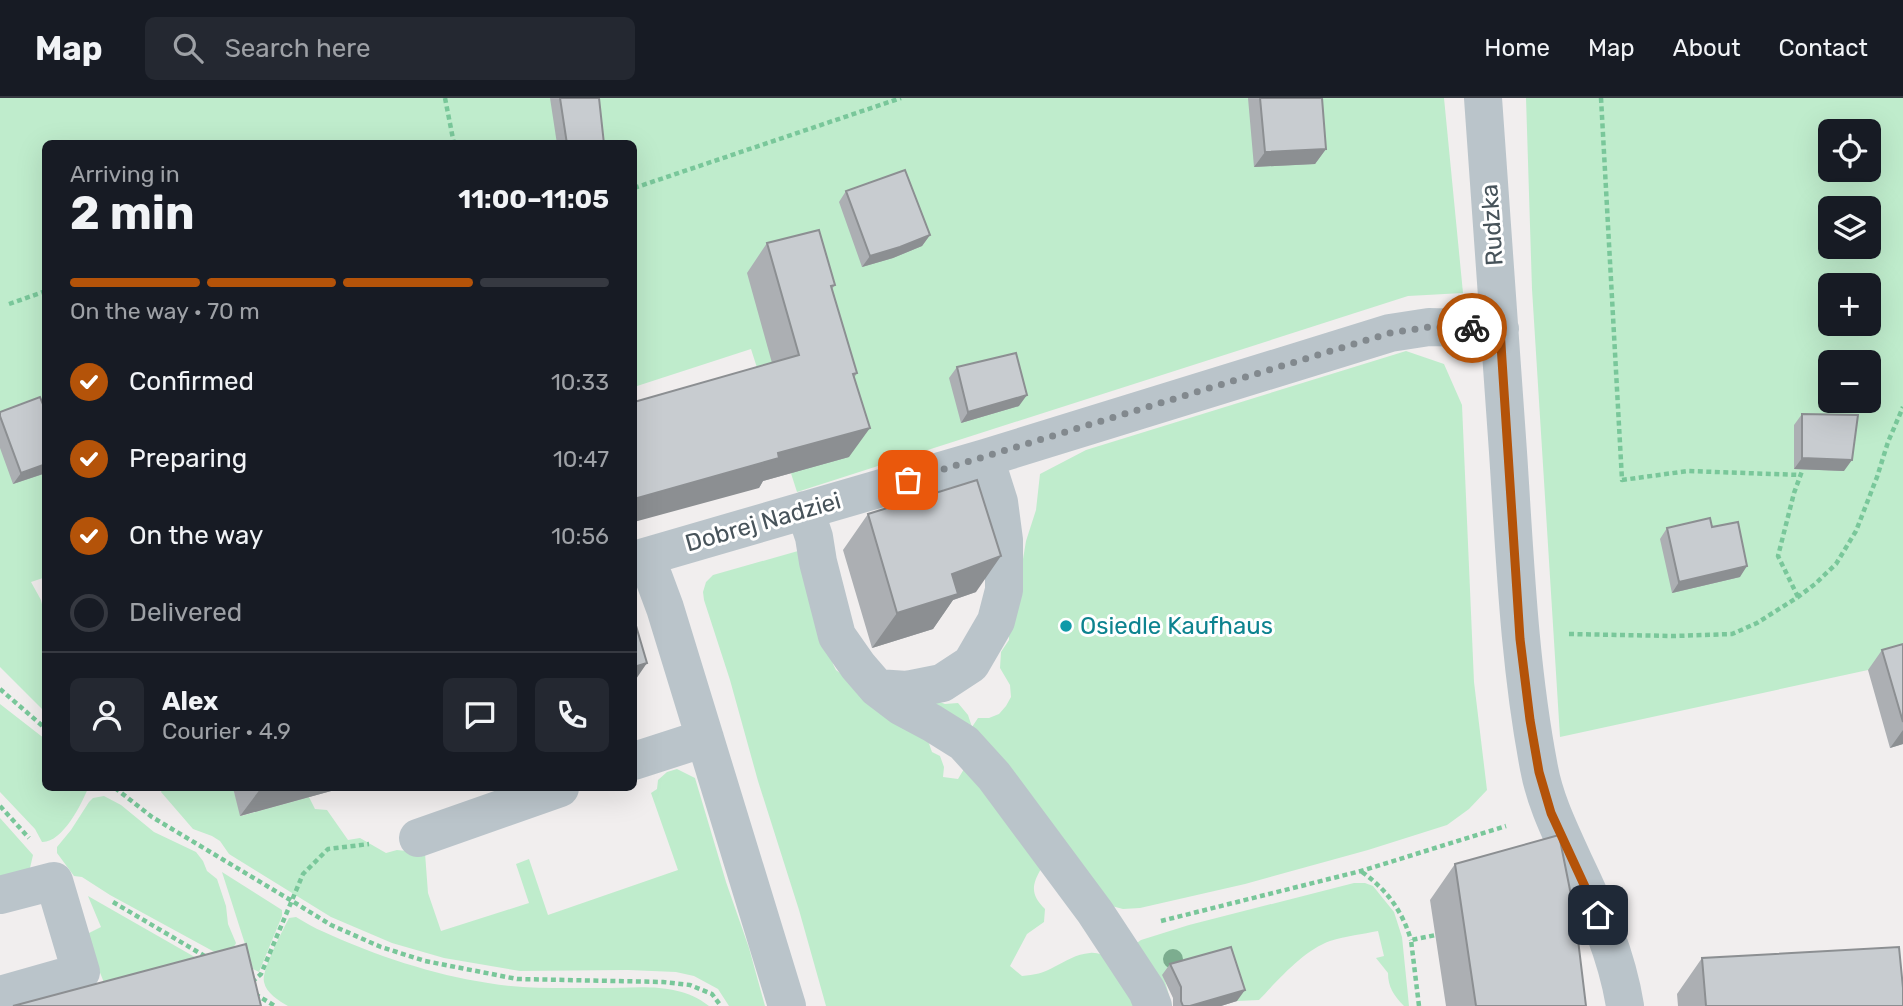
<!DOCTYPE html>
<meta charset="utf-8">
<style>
body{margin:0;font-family:Rubik,sans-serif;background:#242831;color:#f1f3f6;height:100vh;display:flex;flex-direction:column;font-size:26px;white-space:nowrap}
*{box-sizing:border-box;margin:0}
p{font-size:23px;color:#9ea1a6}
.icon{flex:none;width:38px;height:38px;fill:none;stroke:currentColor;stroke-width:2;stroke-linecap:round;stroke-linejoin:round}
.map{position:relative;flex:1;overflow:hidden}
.drawer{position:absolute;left:42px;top:42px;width:595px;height:651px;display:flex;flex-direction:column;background:#171b24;border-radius:10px;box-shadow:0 7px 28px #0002}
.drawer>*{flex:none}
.controls{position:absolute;left:1818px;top:21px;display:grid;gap:14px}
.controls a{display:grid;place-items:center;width:63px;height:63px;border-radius:10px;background:#171b24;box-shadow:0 7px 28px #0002;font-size:35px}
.pin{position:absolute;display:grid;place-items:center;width:60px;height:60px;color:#fff;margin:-30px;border-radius:14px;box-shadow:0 4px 10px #0006}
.courier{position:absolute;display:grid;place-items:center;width:70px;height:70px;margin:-35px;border:5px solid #b45309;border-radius:50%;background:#fff;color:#222;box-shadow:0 2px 9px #0007}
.summary em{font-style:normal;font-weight:700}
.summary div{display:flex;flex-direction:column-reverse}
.summary{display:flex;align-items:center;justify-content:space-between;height:119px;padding:0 28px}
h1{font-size:46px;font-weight:700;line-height:52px}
.bar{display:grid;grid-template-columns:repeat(4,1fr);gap:10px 7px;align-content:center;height:84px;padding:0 28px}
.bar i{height:9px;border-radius:5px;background:#363941}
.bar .active{background:#b45309}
.bar p{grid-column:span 4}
.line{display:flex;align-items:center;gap:18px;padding:0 28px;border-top:2px solid #363941}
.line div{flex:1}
.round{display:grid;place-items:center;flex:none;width:74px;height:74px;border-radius:10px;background:#242831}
ol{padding:0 28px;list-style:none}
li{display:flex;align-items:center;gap:21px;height:77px}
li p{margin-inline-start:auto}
li .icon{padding:7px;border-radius:50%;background:#b45309;color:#fff;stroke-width:4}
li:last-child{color:#9ea1a6}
li i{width:38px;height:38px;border:4px solid #363941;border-radius:50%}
header{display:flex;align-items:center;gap:42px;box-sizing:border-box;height:98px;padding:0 35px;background:#171b24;border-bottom:2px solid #363941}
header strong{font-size:33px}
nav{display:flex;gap:38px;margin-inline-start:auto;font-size:24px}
.search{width:490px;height:63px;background:#242831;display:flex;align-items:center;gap:18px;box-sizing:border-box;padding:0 24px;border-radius:10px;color:#9ea1a6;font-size:26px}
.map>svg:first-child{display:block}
.green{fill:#bfeccc;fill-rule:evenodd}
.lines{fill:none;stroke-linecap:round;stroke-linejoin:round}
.path{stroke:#79c79a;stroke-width:4.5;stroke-dasharray:5 3.5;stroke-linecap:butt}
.minor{stroke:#bac4ca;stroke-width:38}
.tree{fill:#7cad8f}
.wall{fill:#acafb3}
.shaded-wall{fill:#8c8f92}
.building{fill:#c8ccd0;stroke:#8c8f92;stroke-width:2}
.done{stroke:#82898e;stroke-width:7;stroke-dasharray:0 12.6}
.route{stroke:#b45309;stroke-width:9}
.culture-dot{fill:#0f9aa8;stroke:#fff;stroke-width:2.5}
.labels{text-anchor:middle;stroke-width:6;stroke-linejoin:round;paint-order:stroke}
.street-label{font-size:24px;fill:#47535a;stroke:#fff}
.culture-label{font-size:24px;fill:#0d838f;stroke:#fff;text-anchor:start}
</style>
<header>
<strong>Map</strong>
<div class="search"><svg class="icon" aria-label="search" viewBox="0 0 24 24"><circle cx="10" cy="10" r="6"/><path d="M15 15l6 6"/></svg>Search here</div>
<nav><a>Home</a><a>Map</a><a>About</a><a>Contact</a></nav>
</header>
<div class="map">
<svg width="1903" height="908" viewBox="0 0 1903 908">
<rect width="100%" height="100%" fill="#f1eeee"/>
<!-- green -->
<path class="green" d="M 0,0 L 1444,0 L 1463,195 L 1408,198 L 797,394 L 751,251 L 634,289 L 634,46 L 46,46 L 46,479 L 31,484 L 41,502 L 45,520 L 45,614 L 0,569 Z
M 1526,0 L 1903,0 L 1903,562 L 1868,572 L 1560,639 L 1532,191 ZM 1830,33 L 1869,33 L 1869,72 L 1830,72 ZM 1830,110 L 1869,110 L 1869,149 L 1830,149 ZM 1830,187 L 1869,187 L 1869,226 L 1830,226 ZM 1830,264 L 1869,264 L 1869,303 L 1830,303 Z
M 1406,253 L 1444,266 L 1462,307 L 1474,584 L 1487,692 L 1469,711 L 1447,727 L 1368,752 L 1245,786 L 1140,810 L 1123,811 L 1104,806 L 931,601 L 945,606 L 958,605 L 968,617 L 972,629 L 978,620 L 989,620 L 999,616 L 1006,608 L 1011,599 L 1010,587 L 1000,570 L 1001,554 L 1009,542 L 1009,516 L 1020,479 L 1026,443 L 1036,412 L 1040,376 L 1086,352 Z
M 805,451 L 833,566 L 836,572 L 928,643 L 932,654 L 940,658 L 944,669 L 943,679 L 958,681 L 964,671 L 981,683 L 1041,771 C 1031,788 1031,797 1045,811 L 1044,824 L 1027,836 L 1010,868 L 1022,878 C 1034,877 1044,875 1054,869 C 1066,863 1076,856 1090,855 C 1097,854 1105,858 1112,860 L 1139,908 L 826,908 L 799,812 L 758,683 L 730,582 L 704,502 L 703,494 L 706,484 L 713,477 Z
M 0,606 L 45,641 L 46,690 L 88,690 C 82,706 62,745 42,744 L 35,731 L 0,694 Z
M 677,671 L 695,680 L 726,784 L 749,850 L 765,908 L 729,908 L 718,891 L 694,878 L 676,874 L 628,872 L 520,873 L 444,860 L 392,845 L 331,819 L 229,756 L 220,743 L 212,738 L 193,731 L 161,694 L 163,690 L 233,690 L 241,718 L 309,699 L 315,711 L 327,712 L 348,742 L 360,740 L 386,755 L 397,752 L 425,755 L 428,795 L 441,833 L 529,805 L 516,766 L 529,761 L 548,817 L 678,772 L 651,695 L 657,691 L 658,682 L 667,674 Z
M 104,698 L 121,707 L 154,734 L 196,754 L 203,763 L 207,773 L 217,781 L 226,808 L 228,826 L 236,845 L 233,851 L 220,857 L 110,797 L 82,779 L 74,778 L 57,755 L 57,749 L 71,732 L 89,704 L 93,700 Z
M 0,720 L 33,757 L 30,770 L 0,788 Z
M 222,774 L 282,812 L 282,818 L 259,874 L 253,871 Z
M 1354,785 L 1365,785 L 1373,788 L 1394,814 L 1402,839 L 1409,908 L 1404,908 C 1394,898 1388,889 1388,875 L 1376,860 L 1384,858 L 1378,833 C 1363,836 1346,838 1330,843 C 1304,852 1278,882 1259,902 L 1237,903 L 1163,876 L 1172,908 L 1158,908 L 1134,847 L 1141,842 L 1189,827 Z
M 88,798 L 200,862 L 105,887 L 85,837 L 101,829 Z
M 296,819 C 305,824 314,830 324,834 C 374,857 434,877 488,885 C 523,891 559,890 595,890 C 634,891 676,882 709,908 L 288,908 C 279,903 266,895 264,884 C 261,873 283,832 289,820 Z"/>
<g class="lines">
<!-- path -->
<path class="path" d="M 445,0 L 454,46
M 1601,0 L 1622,382 L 1688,373 L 1801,377
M 494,46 L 501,43 L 501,46
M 634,90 L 901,0
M 9,206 L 46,193
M 1798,499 L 1778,458 L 1794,395 L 1802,373
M 1569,536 L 1674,538 L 1732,536 L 1757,525 L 1798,499 L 1815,486 L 1836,466 L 1856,433 L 1877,379 L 1888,344 L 1903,309
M 0,591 L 46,631
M 115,690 L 152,719 L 292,803 L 331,827 L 381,849 L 425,863 L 517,881 L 663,884 L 690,887 L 712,896 L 721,908
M 0,708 L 29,740
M 1362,774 C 1386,791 1402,812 1411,842
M 113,804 L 208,860
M 1161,823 L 1361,773 L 1506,728
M 252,884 L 261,876 L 303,776 L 328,751 L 369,746
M 255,896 L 275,908
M 1419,908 L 1411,842 L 1436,837"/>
<!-- minor -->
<path class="minor" d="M 1483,0 C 1492,118 1500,236 1508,354 C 1515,460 1519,566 1539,670 C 1545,703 1560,733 1574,764 C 1596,810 1617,857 1625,908
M 805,412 L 814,439 L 818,464 L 837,538 L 858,568 L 877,590 L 902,609 L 932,625 L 964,645 L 994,678 L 1095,814 L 1147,893 L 1153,908
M 646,459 L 665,510 L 787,908
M 634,462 L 985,360 L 1390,235 L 1429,229 L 1500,231
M 877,590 L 907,592 L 942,585 L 971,566 L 996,523 L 1004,492 L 1004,442 L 999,404 L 985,360
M 634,663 L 705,640
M 418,740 L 560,690
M 0,797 L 54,783 L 81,874 L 0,897"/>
</g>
<!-- trees -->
<circle class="tree" cx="1173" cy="861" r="10"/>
<!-- wall -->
<path class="wall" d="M 550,0 L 599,0 L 604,46 L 557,46 Z
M 1248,0 L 1322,0 L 1326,51 L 1315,66 L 1254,69 Z
M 846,93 L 930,137 L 922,148 L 893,160 L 862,169 L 839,104 Z
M 767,145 L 835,187 L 832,191 L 857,275 L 854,280 L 849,359 L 763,383 L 759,390 L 772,265 L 747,175 Z
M 957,269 L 1019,308 L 961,325 L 949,280 Z
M 0,314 L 46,375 L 13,386 L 0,350 Z
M 1802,316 L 1844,373 L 1794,371 L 1794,327 Z
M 868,416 L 976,494 L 953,502 L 933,531 L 872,550 L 843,452 Z
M 1712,429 L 1740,479 L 1672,495 L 1660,441 L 1667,430 Z
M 1903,546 L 1903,646 L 1890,650 L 1868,572 L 1882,552 Z
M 233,690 L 342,690 L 240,718 Z
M 1455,766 L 1586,908 L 1446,908 L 1430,802 Z
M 1702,860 L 1903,908 L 1678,908 L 1677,896 Z
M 1170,866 L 1237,903 L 1221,908 L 1173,908 L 1173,900 L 1162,877 Z"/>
<!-- shaded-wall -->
<path class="shaded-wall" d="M 1326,51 L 1315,66 L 1254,69 L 1265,54 Z
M 930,137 L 922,148 L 893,160 L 862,169 L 870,158 Z
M 1027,297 L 1019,308 L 961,325 L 968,314 Z
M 870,330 L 849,359 L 763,383 L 759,390 L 634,424 L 634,401 L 778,355 Z
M 1802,360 L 1852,362 L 1844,373 L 1794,371 Z
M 46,366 L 46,375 L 13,386 L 21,375 Z
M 1001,458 L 976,494 L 953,502 L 933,531 L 872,550 L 897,515 L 952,476 Z
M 1747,468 L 1740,479 L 1672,495 L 1679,484 Z
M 647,565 L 634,584 L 634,569 Z
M 1903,632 L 1903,646 L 1890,650 Z
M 261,690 L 342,690 L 240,718 Z
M 1245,892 L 1237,903 L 1221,908 L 1190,908 Z"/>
<!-- building -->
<path class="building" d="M 560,0 L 599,0 L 604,46 L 567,46 Z
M 1260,0 L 1322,0 L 1326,51 L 1265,54 Z
M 905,72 L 930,137 L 900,149 L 870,158 L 846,93 Z
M 819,132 L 835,187 L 831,188 L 857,275 L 853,276 L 870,330 L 778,355 L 779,360 L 634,401 L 634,304 L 799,257 L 767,145 Z
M 1016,255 L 1027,297 L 968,314 L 957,269 Z
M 40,299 L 46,314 L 46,366 L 21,375 L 0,318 L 0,314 Z
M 1802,316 L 1858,317 L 1852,362 L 1802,360 Z
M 977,382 L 1001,458 L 952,476 L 958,496 L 897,515 L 868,416 Z
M 1710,420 L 1712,429 L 1738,424 L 1747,468 L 1679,484 L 1667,430 Z
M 634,521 L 647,565 L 634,569 Z
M 1903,546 L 1903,624 L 1882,552 Z
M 1559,737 L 1575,817 L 1586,908 L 1476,908 L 1455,766 Z
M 246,846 L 261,908 L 13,908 Z
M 1231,849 L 1245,892 L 1190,908 L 1183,908 L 1181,903 L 1181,889 L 1170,866 Z
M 1899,849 L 1903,890 L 1903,908 L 1706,908 L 1702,860 Z"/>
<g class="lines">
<!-- done -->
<path class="done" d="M 908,382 L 1390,235 L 1429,229 L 1472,230"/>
<!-- route -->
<path class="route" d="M 1472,230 L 1500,231 L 1520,541 L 1530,622 L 1539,674 L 1551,715 L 1598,817"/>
</g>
<!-- markers -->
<circle class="culture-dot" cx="1066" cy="528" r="7"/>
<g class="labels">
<!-- street labels -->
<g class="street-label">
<text transform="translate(1492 127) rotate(-94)" y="8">Rudzka</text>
<text transform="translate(763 424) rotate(-16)" y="8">Dobrej Nadziei</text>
</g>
<!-- culture labels -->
<g class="culture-label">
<text x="1080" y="536">Osiedle Kaufhaus</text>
</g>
</g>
</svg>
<div class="controls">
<a><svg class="icon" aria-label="locate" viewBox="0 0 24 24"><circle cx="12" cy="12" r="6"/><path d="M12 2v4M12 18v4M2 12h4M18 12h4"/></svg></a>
<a><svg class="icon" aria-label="layers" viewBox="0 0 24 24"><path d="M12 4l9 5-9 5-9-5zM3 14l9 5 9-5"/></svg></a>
<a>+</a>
<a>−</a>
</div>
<div class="pin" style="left:908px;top:382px;background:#ea580c"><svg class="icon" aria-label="bag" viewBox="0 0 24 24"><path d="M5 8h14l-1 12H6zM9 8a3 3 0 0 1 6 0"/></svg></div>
<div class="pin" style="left:1598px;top:817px;background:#1f2937"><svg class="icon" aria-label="home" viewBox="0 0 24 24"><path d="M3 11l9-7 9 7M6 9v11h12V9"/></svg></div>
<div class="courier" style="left:1472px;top:230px"><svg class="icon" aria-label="bike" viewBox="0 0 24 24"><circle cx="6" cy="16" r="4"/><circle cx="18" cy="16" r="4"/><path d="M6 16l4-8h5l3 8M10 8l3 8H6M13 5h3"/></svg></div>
<section class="drawer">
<div class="summary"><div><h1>2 min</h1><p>Arriving in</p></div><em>11:00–11:05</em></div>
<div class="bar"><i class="active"></i><i class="active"></i><i class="active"></i><i></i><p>On the way · 70 m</p></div>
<ol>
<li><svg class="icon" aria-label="check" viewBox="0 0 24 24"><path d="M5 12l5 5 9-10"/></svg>Confirmed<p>10:33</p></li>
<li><svg class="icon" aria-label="check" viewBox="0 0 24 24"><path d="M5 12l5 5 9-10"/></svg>Preparing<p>10:47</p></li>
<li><svg class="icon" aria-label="check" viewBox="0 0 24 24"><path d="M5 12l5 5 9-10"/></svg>On the way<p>10:56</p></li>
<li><i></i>Delivered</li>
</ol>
<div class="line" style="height:126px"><a class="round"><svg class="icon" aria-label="person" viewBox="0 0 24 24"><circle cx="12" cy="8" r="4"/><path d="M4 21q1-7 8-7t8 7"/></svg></a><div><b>Alex</b><p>Courier · 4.9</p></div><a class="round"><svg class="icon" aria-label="chat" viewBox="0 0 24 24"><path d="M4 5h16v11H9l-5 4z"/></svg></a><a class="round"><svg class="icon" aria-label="phone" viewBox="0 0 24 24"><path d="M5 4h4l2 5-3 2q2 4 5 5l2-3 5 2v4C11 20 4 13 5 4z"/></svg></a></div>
</section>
</div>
